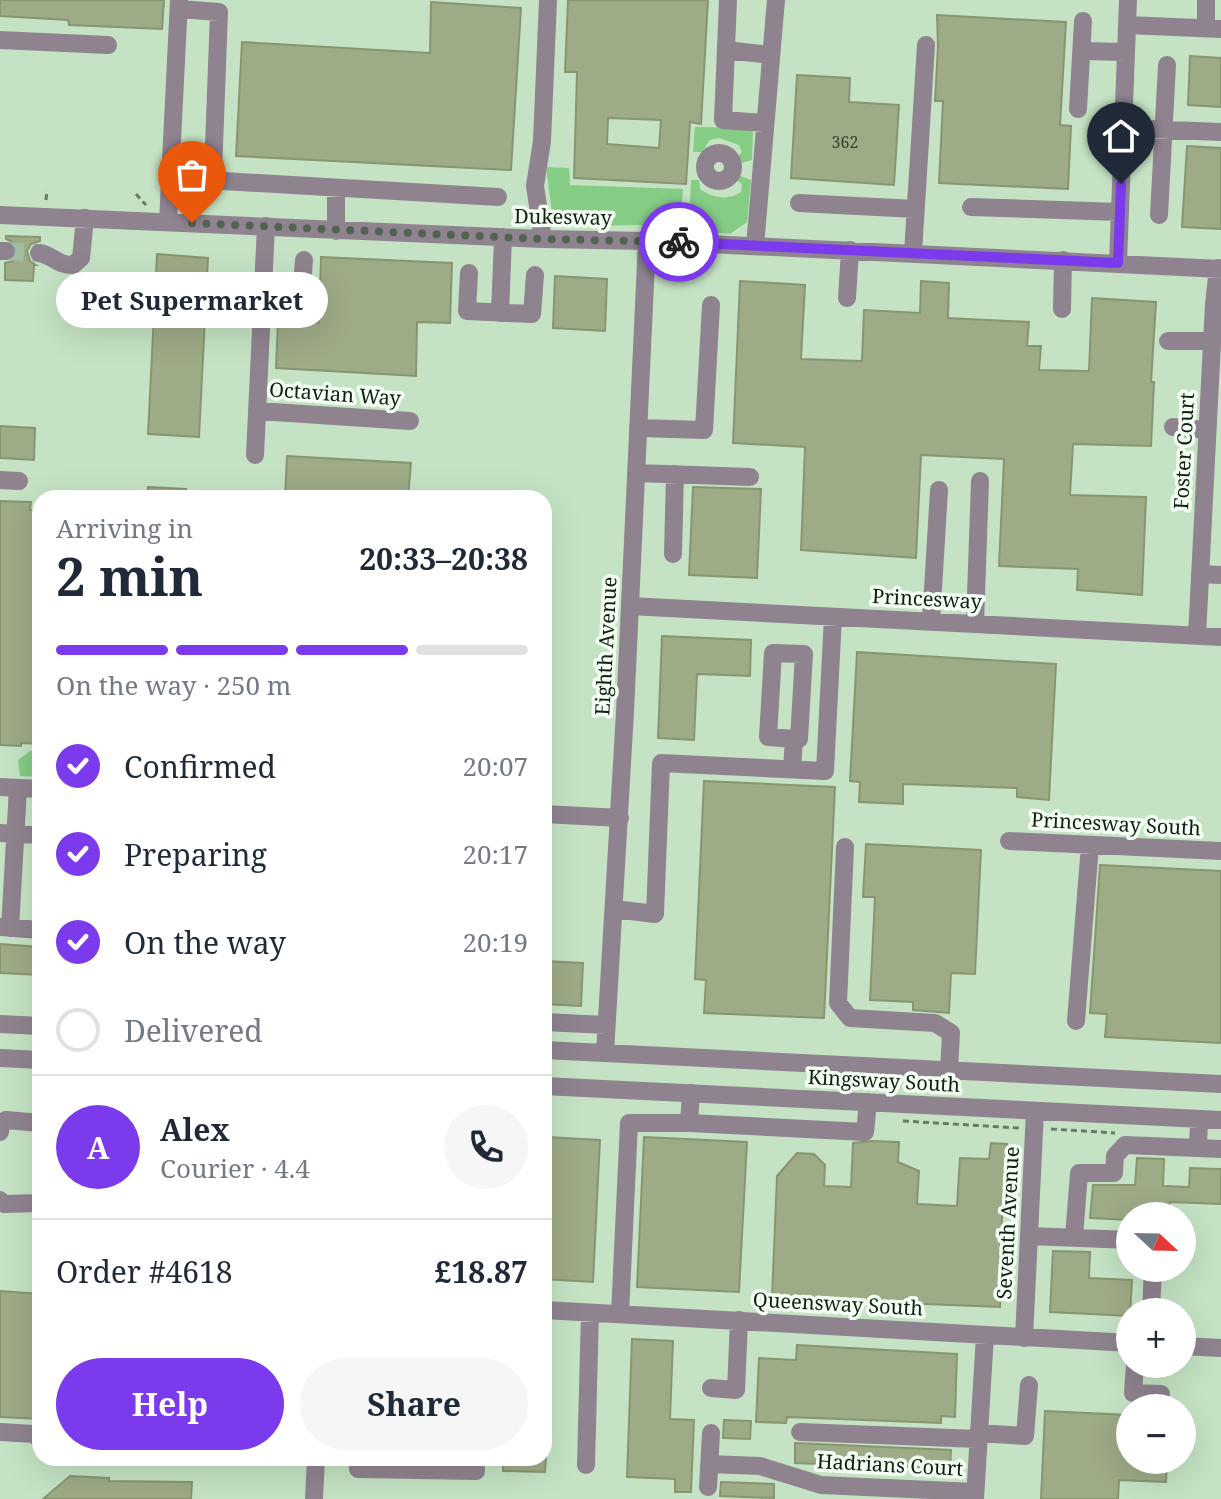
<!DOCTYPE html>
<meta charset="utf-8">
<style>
body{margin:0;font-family:"Noto Serif",serif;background:#f6f6f7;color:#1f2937;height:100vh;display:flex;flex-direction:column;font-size:30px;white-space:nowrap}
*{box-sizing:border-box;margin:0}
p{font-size:26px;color:#747a83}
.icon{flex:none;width:44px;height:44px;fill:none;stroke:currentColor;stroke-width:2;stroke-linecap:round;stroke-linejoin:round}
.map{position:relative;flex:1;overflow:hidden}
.sheet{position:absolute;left:32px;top:490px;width:520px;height:976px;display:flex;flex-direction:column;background:#fff;border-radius:24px;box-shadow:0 8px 32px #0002}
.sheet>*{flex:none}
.needle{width:52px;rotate:112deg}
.buttons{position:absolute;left:1116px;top:1202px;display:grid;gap:16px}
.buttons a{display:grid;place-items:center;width:80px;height:80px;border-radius:50%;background:#fff;box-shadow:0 8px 32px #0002;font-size:40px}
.pin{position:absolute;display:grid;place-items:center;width:68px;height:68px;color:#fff;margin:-82px -34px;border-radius:50% 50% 50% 0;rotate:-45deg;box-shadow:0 0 8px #0007}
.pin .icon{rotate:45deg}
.courier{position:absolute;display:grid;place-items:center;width:80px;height:80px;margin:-40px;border:6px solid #7c3aed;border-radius:50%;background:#fff;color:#222;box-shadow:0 2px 10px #0007}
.bubble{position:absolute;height:56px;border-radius:28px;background:#fff;box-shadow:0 8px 32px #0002;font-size:26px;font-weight:700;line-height:56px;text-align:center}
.headline em{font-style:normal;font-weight:700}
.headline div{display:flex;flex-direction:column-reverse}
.headline{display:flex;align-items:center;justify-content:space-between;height:136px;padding:0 24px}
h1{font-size:52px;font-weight:700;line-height:60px}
.bar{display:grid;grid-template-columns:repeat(4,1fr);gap:12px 8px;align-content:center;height:96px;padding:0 24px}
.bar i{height:10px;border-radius:6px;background:#e0e1e3}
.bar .active{background:#7c3aed}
.bar p{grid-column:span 4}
.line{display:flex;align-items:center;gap:20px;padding:0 24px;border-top:2px solid #e0e1e3}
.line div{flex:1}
.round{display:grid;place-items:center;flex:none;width:84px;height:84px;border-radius:42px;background:#f6f6f7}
ol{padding:0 24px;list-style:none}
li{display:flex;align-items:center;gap:24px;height:88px}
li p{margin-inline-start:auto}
li .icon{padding:8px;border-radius:50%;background:#7c3aed;color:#fff;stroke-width:4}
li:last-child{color:#747a83}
li i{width:44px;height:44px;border:4px solid #e0e1e3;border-radius:50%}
.primary-button{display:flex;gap:16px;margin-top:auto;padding:16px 24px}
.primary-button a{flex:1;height:92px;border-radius:48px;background:#7c3aed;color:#fff;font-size:32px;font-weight:700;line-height:92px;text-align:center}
.primary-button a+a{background:#f6f6f7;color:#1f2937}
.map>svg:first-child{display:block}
.green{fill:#85cc85}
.building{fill:#9eab87;stroke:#889571;stroke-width:2;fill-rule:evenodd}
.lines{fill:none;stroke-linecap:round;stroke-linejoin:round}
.minor-tunnel{stroke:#a1bca1;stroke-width:18;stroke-dasharray:18 9;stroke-linecap:butt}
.path{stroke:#677b67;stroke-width:3;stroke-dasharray:6 4;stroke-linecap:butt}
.minor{stroke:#8f8390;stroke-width:18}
.done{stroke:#516351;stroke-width:8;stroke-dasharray:0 14.4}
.route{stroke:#7c3aed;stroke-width:10}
.labels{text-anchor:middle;stroke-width:7;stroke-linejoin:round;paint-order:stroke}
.number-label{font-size:16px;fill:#364130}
.street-label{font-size:20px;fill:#131e13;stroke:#f2fff2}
</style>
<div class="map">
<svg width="1221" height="1499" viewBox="0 0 1221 1499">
<rect width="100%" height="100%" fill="#c5e3c4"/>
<!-- green -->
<path class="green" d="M 695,127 L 747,128 L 753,132 L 752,160 L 741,163 L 736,158 L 742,152 L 739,145 L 719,138 L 710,140 L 702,152 L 693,152 Z
M 546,167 L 569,168 L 570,185 L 683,189 L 680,230 L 650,225 L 563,226 L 553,220 Z
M 738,175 L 751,180 L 747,222 L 730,234 L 689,230 L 691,180 L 699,180 L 700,189 C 713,198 728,201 741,192 L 742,184 L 735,179 Z
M 30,751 L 40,751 L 40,777 L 20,776 L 18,760 Z"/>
<!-- building -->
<path class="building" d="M 0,0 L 164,0 L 162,29 L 69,25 L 68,20 L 0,16 Z
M 568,0 L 708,0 L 701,124 L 690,122 L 686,184 L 574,178 L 577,72 L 565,72 ZM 608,118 L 661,120 L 659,148 L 607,144 Z
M 431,2 L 521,8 L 511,170 L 236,156 L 242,42 L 430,53 Z
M 937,15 L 1066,22 L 1060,125 L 1071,126 L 1068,189 L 939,183 L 943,101 L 935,101 L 938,46 Z
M 1190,56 L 1221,58 L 1221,107 L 1188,105 Z
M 797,75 L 850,78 L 849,102 L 899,105 L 894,185 L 791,178 Z
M 1187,146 L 1221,148 L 1221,229 L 1182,227 Z
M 6,236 L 40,237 L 40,241 L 31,244 L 27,251 L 30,261 L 36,265 L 34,265 L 33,281 L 5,280 L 5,263 L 13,261 L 18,252 L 16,244 L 6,239 Z
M 157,254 L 208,258 L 199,437 L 148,434 Z
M 321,257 L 452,263 L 450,323 L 417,322 L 416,376 L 276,368 L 278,320 L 319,323 Z
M 555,276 L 607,279 L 605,331 L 553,328 Z
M 740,281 L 805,285 L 801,359 L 862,361 L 864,310 L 920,313 L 921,281 L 949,283 L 948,318 L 1029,322 L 1027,346 L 1041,346 L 1039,370 L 1089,371 L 1092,298 L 1156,302 L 1151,382 L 1154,382 L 1151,446 L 1073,444 L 1070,495 L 1146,497 L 1142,595 L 1077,590 L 1078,569 L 999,566 L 1004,459 L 921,455 L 916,558 L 801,550 L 805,447 L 733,443 Z
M 0,426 L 35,428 L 34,460 L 0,458 Z
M 287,456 L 411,463 L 408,498 L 285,498 Z
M 148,487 L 186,489 L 186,498 L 147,498 Z
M 693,487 L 761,489 L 757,578 L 689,575 Z
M 0,501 L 31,502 L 30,510 L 40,510 L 40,744 L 21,743 L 21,746 L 0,745 Z
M 662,636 L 751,640 L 750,676 L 697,674 L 694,740 L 658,738 Z
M 857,652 L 1056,664 L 1049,800 L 1017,797 L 1017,788 L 903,784 L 903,804 L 859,802 L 860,782 L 850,781 Z
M 704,781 L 835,787 L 824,1018 L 704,1013 L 706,980 L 695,979 Z
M 866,844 L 981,850 L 975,974 L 951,973 L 949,1013 L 913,1010 L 913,1002 L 870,1000 L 875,897 L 863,897 Z
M 1100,865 L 1221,871 L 1221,1043 L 1105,1037 L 1107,1014 L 1090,1013 Z
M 0,944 L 40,947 L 40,975 L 0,973 Z
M 544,961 L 583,963 L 581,1006 L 544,1004 Z
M 546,1137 L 600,1140 L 593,1282 L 544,1279 Z
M 644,1137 L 747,1142 L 739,1292 L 637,1287 Z
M 872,1141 L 899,1142 L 898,1162 L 919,1171 L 917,1204 L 957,1206 L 960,1158 L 989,1159 L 991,1143 L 1007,1144 L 999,1263 L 1002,1264 L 1000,1307 L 772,1298 L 777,1176 L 797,1153 L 814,1154 L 825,1165 L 824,1186 L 851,1187 L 853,1143 Z
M 1137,1158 L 1164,1159 L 1163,1186 L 1189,1187 L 1190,1168 L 1221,1169 L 1221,1204 L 1170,1202 L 1169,1216 L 1130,1216 L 1130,1220 L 1090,1218 L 1093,1185 L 1135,1185 Z
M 1053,1251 L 1090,1252 L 1089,1278 L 1132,1280 L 1130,1316 L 1050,1312 Z
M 0,1291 L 40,1294 L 40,1419 L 0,1417 Z
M 632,1339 L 673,1341 L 670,1419 L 694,1420 L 691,1492 L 675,1492 L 675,1479 L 627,1477 Z
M 797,1345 L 957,1354 L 955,1417 L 941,1416 L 941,1423 L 787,1417 L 786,1423 L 756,1422 L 759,1358 L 796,1360 Z
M 1045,1411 L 1130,1415 L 1130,1460 L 1167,1460 L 1166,1482 L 1119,1480 L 1118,1499 L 1041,1499 Z
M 724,1420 L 751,1421 L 750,1439 L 723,1438 Z
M 795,1443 L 951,1450 L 950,1469 L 795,1463 Z
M 503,1458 L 546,1458 L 545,1472 L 503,1471 Z
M 70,1476 L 109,1478 L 109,1481 L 192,1482 L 191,1499 L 43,1499 Z
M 721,1482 L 774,1484 L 774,1498 L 720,1496 Z"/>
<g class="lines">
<!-- minor-tunnel -->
<path class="minor-tunnel" d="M 6,251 L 39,253"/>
<!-- path -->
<path class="path" d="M 136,194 L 146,205
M 46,200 L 47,190
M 903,1121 L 1019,1128
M 1051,1129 L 1115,1133"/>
<!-- minor -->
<path class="minor" d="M 728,0 L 723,120 L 765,123
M 179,9 L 219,12 L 213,173 L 223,181 L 498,197
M 1127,25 L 1221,29
M 1206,28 L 1206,0
M 0,40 L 108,45
M 726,50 L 771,55
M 1082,51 L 1126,52
M 1078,109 L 1083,21
M 1123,128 L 1221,132
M705 167a14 14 0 1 1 28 0a14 14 0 1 1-28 0Z
M 799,203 L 915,209
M 971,207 L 1120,212
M 0,215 L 543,239 L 647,241 L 1221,269
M 1159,215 L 1167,65
M 168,222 L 179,0
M 336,231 L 336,188
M 543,239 L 535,186 L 542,141 L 548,0
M 755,246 L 776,0
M 0,251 L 6,251
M 39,253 C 53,255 56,265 73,265 L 81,258 L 85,218
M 913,253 L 926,45
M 1118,263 L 1128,0
M 469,273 L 467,311 L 532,314 L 535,275
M 264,296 L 301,299
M 847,298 L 850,250
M 1062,309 L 1063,260
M 300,311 L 304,260
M 500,313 L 503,237
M 1168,341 L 1212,341
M 258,411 L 410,421
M 1173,427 L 1207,430
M 639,428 L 704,430 L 711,305
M 255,455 L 266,226
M 637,473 L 750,477
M 0,480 L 19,481
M 673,554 L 675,474
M 1200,574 L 1221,575
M 630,606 L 1221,637
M 931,622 L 939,490
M 975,624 L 980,481
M 1197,636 L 1214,304 L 1218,268
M 792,769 L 794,739 L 799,739 L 804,654 L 773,653 L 768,737 L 794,739
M 0,787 L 40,789
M 544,814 L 620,818
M 0,833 L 40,835
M 1009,841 L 1221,851
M 845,847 L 838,1003 L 850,1018 L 935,1023 L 951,1033 L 949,1071
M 614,909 L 655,914 L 661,763 L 825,771 L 833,617
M 0,927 L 40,930
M 10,928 L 18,788
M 1076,1021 L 1090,845
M 544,1022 L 606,1025
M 0,1024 L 40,1026
M 544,1050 L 1221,1084
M 605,1053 L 625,712 L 647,241
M 0,1058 L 40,1060
M 544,1086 L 1221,1120
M 691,1093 L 689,1123 L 865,1132 L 868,1102
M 0,1132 L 1,1123 L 6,1120 L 40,1123
M 1198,1148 L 1221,1149
M 0,1200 L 4,1204 L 40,1203
M 1029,1236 L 1130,1240
M 1074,1237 L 1079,1173 L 1114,1173 L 1115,1156 L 1125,1145 L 1198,1148 L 1199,1119
M 544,1310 L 1130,1343
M 1151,1312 L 1153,1268
M 620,1314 L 629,1123 L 689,1123
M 1024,1338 L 1035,1111
M 1182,1346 L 1221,1348
M 1135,1364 L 1133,1393 L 1161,1394
M 711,1388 L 736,1390 L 739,1320
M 0,1432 L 34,1434 L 40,1440
M 800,1432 L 978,1439
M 979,1433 L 1025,1436 L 1029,1385
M 359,1458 L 358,1469 L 476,1471 L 476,1458
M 709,1464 L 760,1466 L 821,1485 L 975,1492
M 586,1465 L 590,1313
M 708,1487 L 711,1433
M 314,1499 L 316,1458
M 975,1499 L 985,1335"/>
</g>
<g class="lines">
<!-- done -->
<path class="done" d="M 192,223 L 543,239 L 679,242"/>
<!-- route -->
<path class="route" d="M 679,242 L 1118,263 L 1121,184"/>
</g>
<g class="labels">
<!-- number labels -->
<g class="number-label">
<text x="845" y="148">362</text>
</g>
<!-- street labels -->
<g class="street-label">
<text transform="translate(563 217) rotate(1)" y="7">Dukesway</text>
<text transform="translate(335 394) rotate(4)" y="7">Octavian Way</text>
<text transform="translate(1184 451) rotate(-87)" y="7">Foster Court</text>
<text transform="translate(927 599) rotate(3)" y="7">Princesway</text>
<text transform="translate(606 646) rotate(-87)" y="7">Eighth Avenue</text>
<text transform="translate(1116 824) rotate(3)" y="7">Princesway South</text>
<text transform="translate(884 1081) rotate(3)" y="7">Kingsway South</text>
<text transform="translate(1008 1223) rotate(-87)" y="7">Seventh Avenue</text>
<text transform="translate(838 1304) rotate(3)" y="7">Queensway South</text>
<text transform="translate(890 1465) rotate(3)" y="7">Hadrians Court</text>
</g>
</g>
</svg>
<div class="buttons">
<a><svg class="needle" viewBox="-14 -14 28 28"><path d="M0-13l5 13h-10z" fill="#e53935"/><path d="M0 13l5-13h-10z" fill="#747a83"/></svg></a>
<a>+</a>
<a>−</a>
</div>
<div class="pin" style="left:192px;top:223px;background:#ea580c"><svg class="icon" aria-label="bag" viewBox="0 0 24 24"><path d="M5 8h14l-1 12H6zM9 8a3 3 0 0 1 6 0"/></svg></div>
<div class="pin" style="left:1121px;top:184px;background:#1f2937"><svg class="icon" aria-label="home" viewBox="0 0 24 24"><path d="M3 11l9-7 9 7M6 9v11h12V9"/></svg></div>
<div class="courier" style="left:679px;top:242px"><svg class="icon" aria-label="bike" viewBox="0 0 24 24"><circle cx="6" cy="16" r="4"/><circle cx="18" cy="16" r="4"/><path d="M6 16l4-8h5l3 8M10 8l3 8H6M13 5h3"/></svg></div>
<div class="bubble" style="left:56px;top:272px;width:272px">Pet Supermarket</div>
<section class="sheet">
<div class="headline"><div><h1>2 min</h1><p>Arriving in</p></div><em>20:33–20:38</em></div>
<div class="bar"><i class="active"></i><i class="active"></i><i class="active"></i><i></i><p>On the way · 250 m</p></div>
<ol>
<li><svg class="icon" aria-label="check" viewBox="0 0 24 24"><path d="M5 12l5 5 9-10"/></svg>Confirmed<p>20:07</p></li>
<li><svg class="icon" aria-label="check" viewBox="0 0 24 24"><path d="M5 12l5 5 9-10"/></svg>Preparing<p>20:17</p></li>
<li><svg class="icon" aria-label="check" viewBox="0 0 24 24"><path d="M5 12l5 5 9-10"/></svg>On the way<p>20:19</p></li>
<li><i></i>Delivered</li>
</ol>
<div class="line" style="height:144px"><b class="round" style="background:#7c3aed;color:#fff">A</b><div><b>Alex</b><p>Courier · 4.4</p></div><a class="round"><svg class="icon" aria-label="phone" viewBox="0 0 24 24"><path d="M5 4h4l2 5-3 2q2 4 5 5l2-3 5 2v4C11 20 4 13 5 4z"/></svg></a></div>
<div class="line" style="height:104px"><div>Order #4618</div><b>£18.87</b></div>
<div class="primary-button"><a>Help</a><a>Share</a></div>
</section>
</div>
